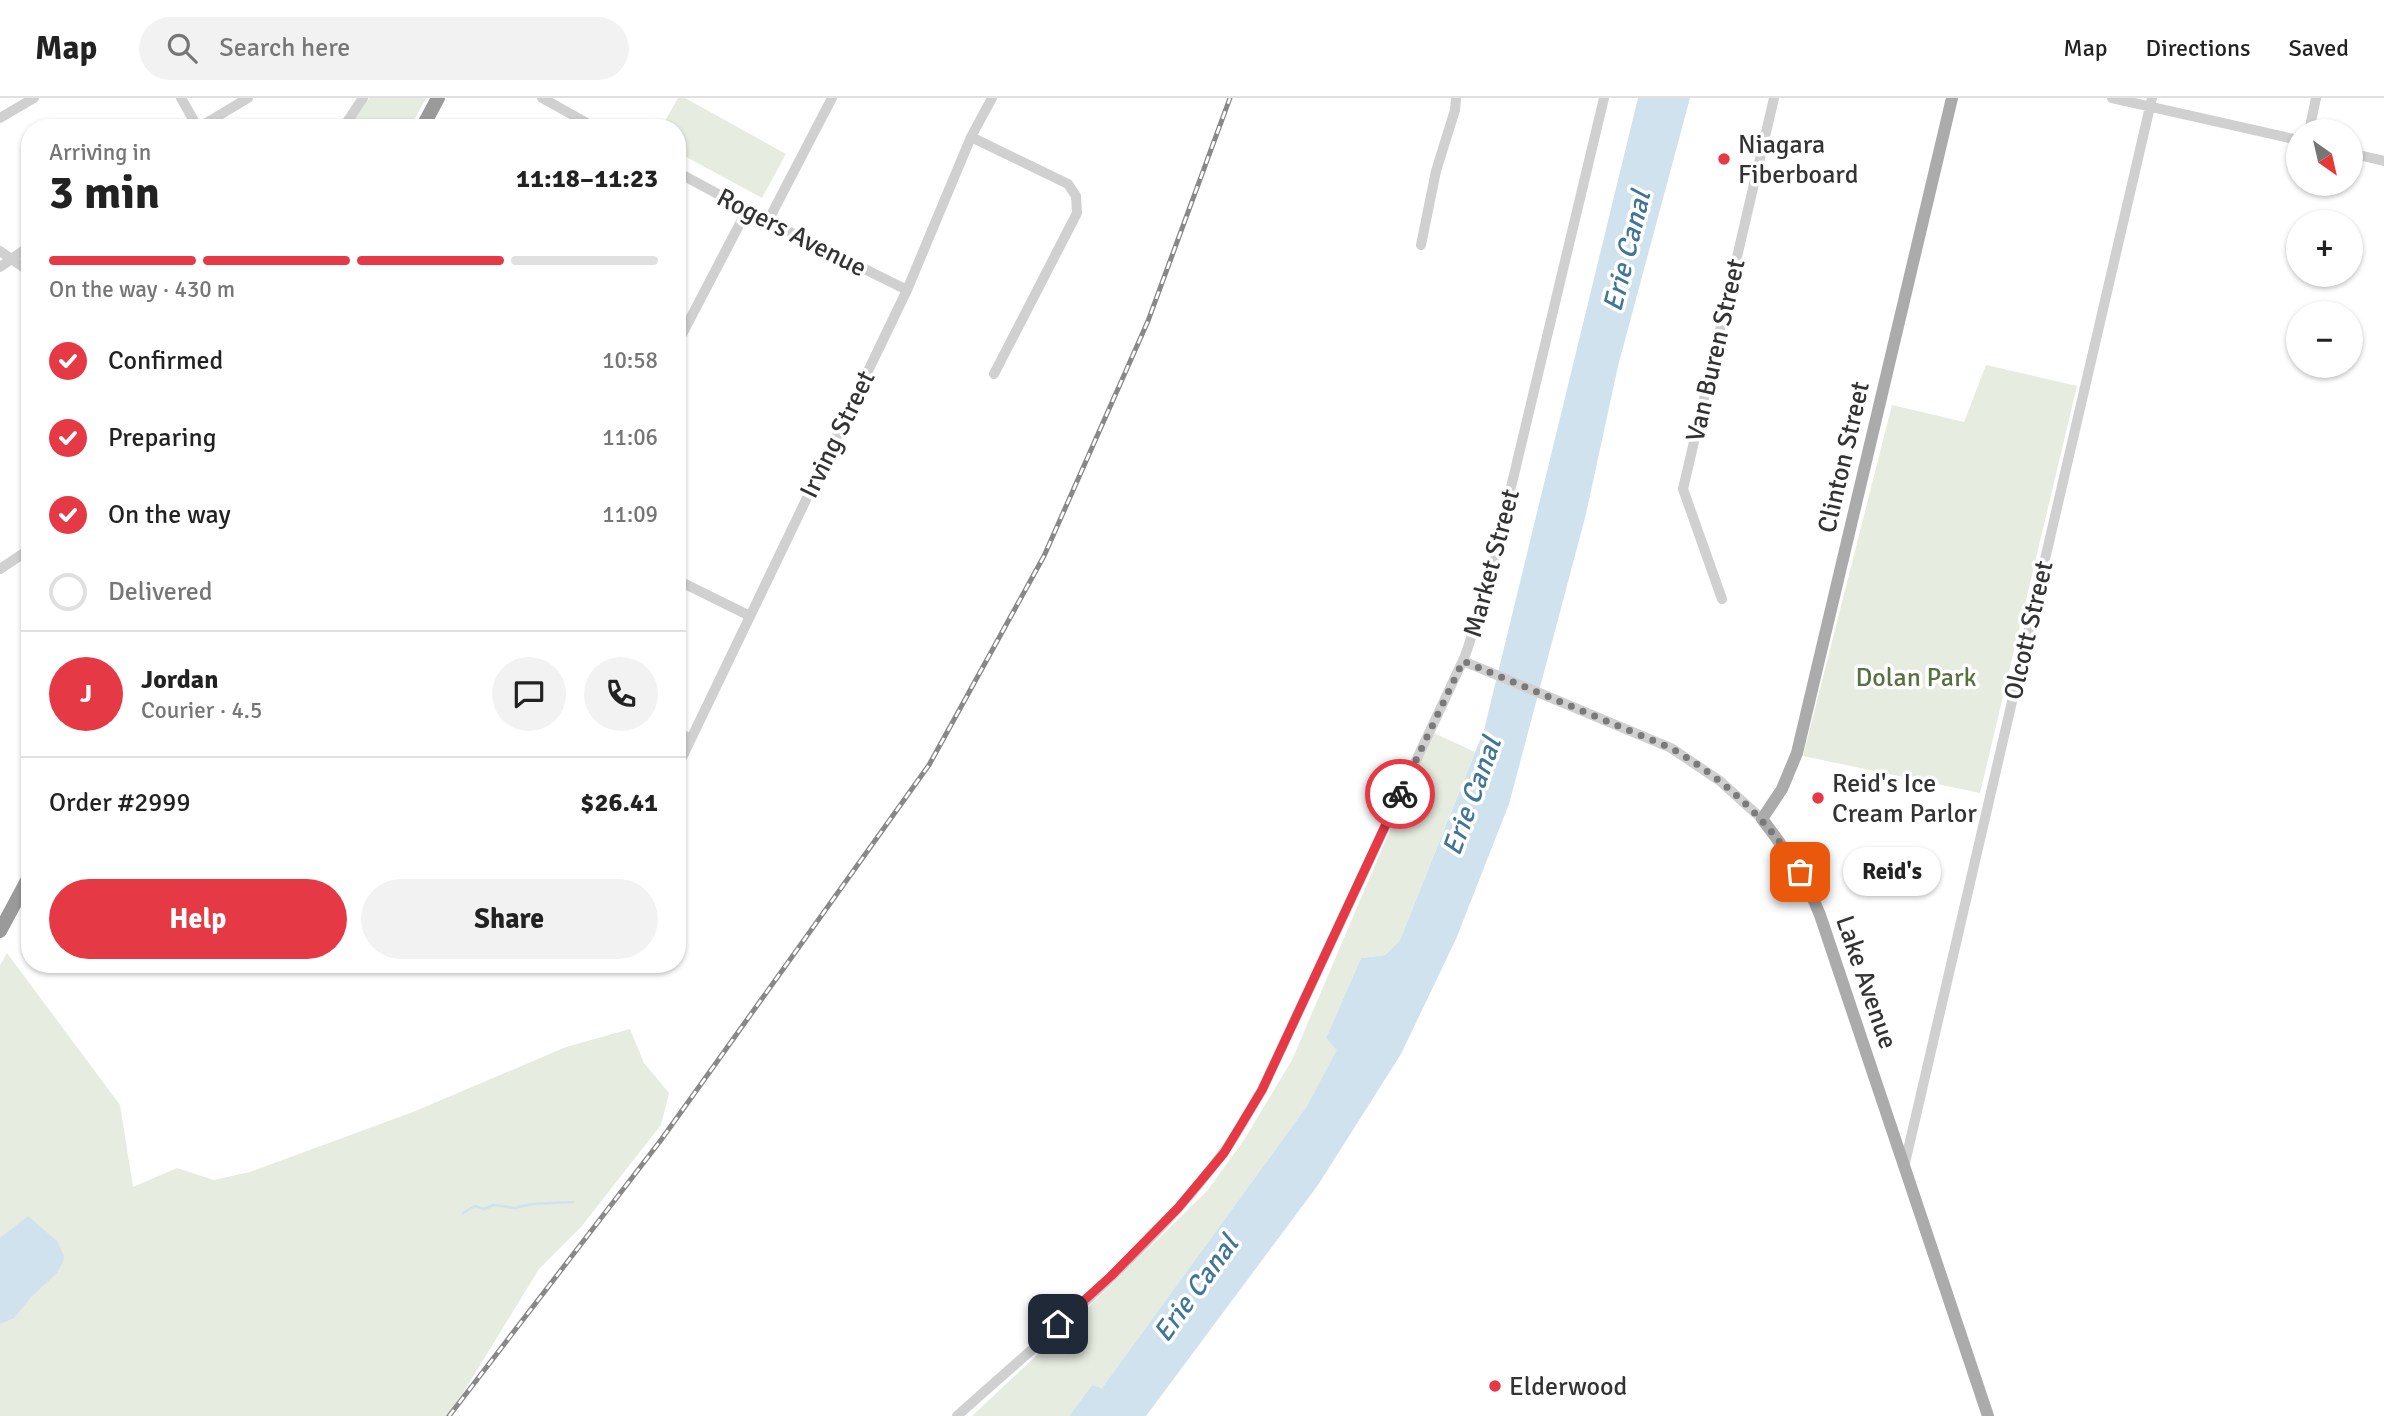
<!DOCTYPE html>
<meta charset="utf-8">
<style>
body{margin:0;font-family:Signika,sans-serif;background:#f2f2f2;color:#222;height:100vh;display:flex;flex-direction:column;font-size:26px;white-space:nowrap}
*{box-sizing:border-box;margin:0}
p{font-size:23px;color:#767676}
.icon{flex:none;width:38px;height:38px;fill:none;stroke:currentColor;stroke-width:2;stroke-linecap:round;stroke-linejoin:round}
.map{position:relative;flex:1;overflow:hidden}
.details{position:absolute;left:21px;top:21px;width:665px;height:854px;display:flex;flex-direction:column;background:#fff;border-radius:28px;box-shadow:0 2px 5px #0004}
.details>*{flex:none}
.needle{width:46px;rotate:146deg}
.tools{position:absolute;left:2286px;top:21px;display:grid;gap:14px}
.tools a{display:grid;place-items:center;width:77px;height:77px;border-radius:50%;background:#fff;box-shadow:0 2px 5px #0004;font-size:35px}
.pin{position:absolute;display:grid;place-items:center;width:60px;height:60px;color:#fff;margin:-30px;border-radius:14px;box-shadow:0 4px 10px #0006}
.courier{position:absolute;display:grid;place-items:center;width:70px;height:70px;margin:-35px;border:5px solid #e63946;border-radius:50%;background:#fff;color:#222;box-shadow:0 2px 9px #0007}
.bubble{position:absolute;height:49px;border-radius:24px;background:#fff;box-shadow:0 2px 5px #0004;font-size:23px;font-weight:700;line-height:49px;text-align:center}
.overview em{font-style:normal;font-weight:700}
.overview div{display:flex;flex-direction:column-reverse}
.overview{display:flex;align-items:center;justify-content:space-between;height:119px;padding:0 28px}
h1{font-size:46px;font-weight:700;line-height:52px}
.bar{display:grid;grid-template-columns:repeat(4,1fr);gap:10px 7px;align-content:center;height:84px;padding:0 28px}
.bar i{height:9px;border-radius:5px;background:#e0e0e0}
.bar .selected{background:#e63946}
.bar p{grid-column:span 4}
.line{display:flex;align-items:center;gap:18px;padding:0 28px;border-top:2px solid #e0e0e0}
.line div{flex:1}
.round{display:grid;place-items:center;flex:none;width:74px;height:74px;border-radius:37px;background:#f2f2f2}
ol{padding:0 28px;list-style:none}
li{display:flex;align-items:center;gap:21px;height:77px}
li p{margin-inline-start:auto}
li .icon{padding:7px;border-radius:50%;background:#e63946;color:#fff;stroke-width:4}
li:last-child{color:#767676}
li i{width:38px;height:38px;border:4px solid #e0e0e0;border-radius:50%}
.primary-button{display:flex;gap:14px;margin-top:auto;padding:14px 28px}
.primary-button a{flex:1;height:80px;border-radius:42px;background:#e63946;color:#fff;font-size:28px;font-weight:700;line-height:80px;text-align:center}
.primary-button a+a{background:#f2f2f2;color:#222}
header{display:flex;align-items:center;gap:42px;box-sizing:border-box;height:98px;padding:0 35px;background:#fff;border-bottom:2px solid #e0e0e0}
header strong{font-size:33px}
nav{display:flex;gap:38px;margin-inline-start:auto;font-size:24px}
.search{width:490px;height:63px;background:#f2f2f2;display:flex;align-items:center;gap:18px;box-sizing:border-box;padding:0 24px;border-radius:38px;color:#767676;font-size:26px}
.map>svg:first-child{display:block}
.green{fill:#e6ecdf}
.water{fill:#cfe2ee}
.lines{fill:none;stroke-linecap:round;stroke-linejoin:round}
.stream{stroke:#cfe2ee;stroke-width:2.5}
.minor{stroke:#d0d0d0;stroke-width:10}
.major{stroke:#ababab;stroke-width:12}
.highway{stroke:#9a9a9a;stroke-width:14}
.rail-casing{stroke:#888;stroke-width:5}
.rail{stroke:#fff;stroke-width:2.5;stroke-dasharray:8;stroke-linecap:butt}
.done{stroke:#7a7a7a;stroke-width:7;stroke-dasharray:0 12.6}
.route{stroke:#e63946;stroke-width:9}
.poi-dot{fill:#e63946;stroke:#fff;stroke-width:2.5}
.labels{text-anchor:middle;stroke-width:7;stroke-linejoin:round;paint-order:stroke}
.poi-label{font-size:26px;fill:#333;stroke:#fff;text-anchor:start}
.street-label{font-size:26px;fill:#333;stroke:#fff}
.park-label{font-size:26px;fill:#56703f;stroke:#fff}
.water-label{font-size:28px;font-style:italic;fill:#3f7597;stroke:#fff}
</style>
<header>
<strong>Map</strong>
<div class="search"><svg class="icon" aria-label="search" viewBox="0 0 24 24"><circle cx="10" cy="10" r="6"/><path d="M15 15l6 6"/></svg>Search here</div>
<nav><a>Map</a><a>Directions</a><a>Saved</a></nav>
</header>
<div class="map">
<svg width="2384" height="1318" viewBox="0 0 2384 1318">
<rect width="100%" height="100%" fill="#fff"/>
<!-- green -->
<path class="green" d="M 369,0 L 426,0 L 410,30 L 349,30 Z
M 678,0 L 685,0 L 786,56 L 762,100 L 677,54 L 677,30 L 661,30 Z
M 1986,267 L 2077,288 L 1980,695 L 1803,658 L 1892,307 L 1964,324 Z
M 1434,635 L 1475,654 L 1400,842 L 1385,857 L 1361,860 L 1326,940 L 1338,952 L 1307,1008 L 1102,1290 L 1092,1287 L 1069,1318 L 972,1318 L 1105,1193 L 1207,1093 L 1244,1042 L 1292,962 L 1390,732 Z
M 7,855 L 120,1007 L 133,1089 L 177,1070 L 214,1082 L 250,1074 L 413,1014 L 566,949 L 630,931 L 644,965 L 669,995 L 661,1027 L 581,1129 L 539,1171 L 461,1298 L 447,1318 L 0,1318 L 0,867 Z"/>
<!-- water -->
<path class="water" d="M 1638,0 L 1690,0 L 1618,268 L 1586,416 L 1509,706 L 1456,841 L 1401,956 L 1318,1087 L 1146,1318 L 1069,1318 L 1092,1287 L 1102,1290 L 1307,1008 L 1337,952 L 1326,940 L 1361,860 L 1385,857 L 1400,842 L 1484,632 Z
M 28,1118 L 57,1143 L 64,1158 L 63,1164 L 57,1175 L 32,1198 L 14,1220 L 0,1226 L 0,1140 Z"/>
<g class="lines">
<!-- stream -->
<path class="stream" d="M 463,1115 L 475,1108 L 484,1111 L 494,1107 L 515,1110 L 532,1106 L 573,1104"/>
<!-- minor -->
<path class="minor" d="M 181,0 L 198,30 L 248,0
M 542,0 L 596,30
M 2112,0 L 2298,42
M 0,20 L 34,0
M 343,30 L 363,0
M 2309,33 L 2316,0
M 971,39 L 1068,86 L 1076,98 L 1077,115 L 994,276
M 2350,55 L 2384,63
M 677,74 L 768,123 L 907,192
M 768,123 L 832,0
M 1421,147 L 1436,73 L 1455,12 L 1456,0
M 0,153 L 30,174
M 0,169 L 30,148
M 677,246 L 747,112
M 0,471 L 30,451
M 677,482 L 750,518
M 1722,501 L 1683,391 L 1774,0
M 1463,563 L 1671,650 L 1720,683 L 1762,721
M 677,634 L 691,641
M 677,670 L 907,192 L 971,39 L 992,0
M 1905,1065 L 2152,0
M 957,1318 C 1046,1238 1152,1152 1223,1055 C 1238,1035 1249,1013 1262,992 L 1465,558 L 1485,498 L 1604,0"/>
<!-- major -->
<path class="major" d="M 1952,0 L 1797,655 L 1782,691 L 1762,721 C 1786,752 1806,781 1820,817 L 1988,1318"/>
<!-- highway -->
<path class="highway" d="M 422,30 L 438,0
M 0,833 L 30,777"/>
<defs>
<path id="rail" d="M 449,1318 L 661,1042 L 929,667 L 1044,458 L 1148,223 L 1230,0"/>
</defs>
<!-- rail casing -->
<use href="#rail" class="rail-casing"/>
<!-- rail -->
<use href="#rail" class="rail"/>
</g>
<g class="lines">
<!-- done -->
<path class="done" d="M 1400,696 L 1463,563 L 1671,650 C 1724,681 1768,721 1800,774"/>
<!-- route -->
<path class="route" d="M 1058,1226 L 1111,1178 L 1178,1110 L 1224,1055 L 1262,992 L 1400,696"/>
</g>
<!-- markers -->
<g class="poi-dot">
<circle cx="1724" cy="61" r="7"/>
<circle cx="1818" cy="700" r="7"/>
<circle cx="1495" cy="1288" r="7"/>
</g>
<g class="labels">
<!-- poi labels -->
<g class="poi-label">
<text x="1738" y="55">Niagara<tspan x="1738" dy="30">Fiberboard</tspan></text>
<text x="1832" y="694">Reid's Ice<tspan x="1832" dy="30">Cream Parlor</tspan></text>
<text x="1509" y="1297">Elderwood</text>
</g>
<!-- street labels -->
<g class="street-label">
<text transform="translate(792 134) rotate(27)" y="9">Rogers Avenue</text>
<text transform="translate(1715 252) rotate(-77)" y="9">Van Buren Street</text>
<text transform="translate(837 336) rotate(-64)" y="9">Irving Street</text>
<text transform="translate(1843 359) rotate(-77)" y="9">Clinton Street</text>
<text transform="translate(1491 465) rotate(-75)" y="9">Market Street</text>
<text transform="translate(2028 532) rotate(-77)" y="9">Olcott Street</text>
<text transform="translate(1867 884) rotate(71)" y="9">Lake Avenue</text>
</g>
<!-- park labels -->
<g class="park-label">
<text x="1916" y="588">Dolan Park</text>
</g>
<!-- water labels -->
<g class="water-label">
<text transform="translate(1626 153) rotate(-76)" y="10">Erie Canal</text>
<text transform="translate(1471 698) rotate(-70)" y="10">Erie Canal</text>
<text transform="translate(1195 1190) rotate(-54)" y="10">Erie Canal</text>
</g>
</g>
</svg>
<div class="tools">
<a><svg class="needle" viewBox="-14 -14 28 28"><path d="M0-13l5 13h-10z" fill="#e53935"/><path d="M0 13l5-13h-10z" fill="#767676"/></svg></a>
<a>+</a>
<a>−</a>
</div>
<div class="pin" style="left:1800px;top:774px;background:#ea580c"><svg class="icon" aria-label="bag" viewBox="0 0 24 24"><path d="M5 8h14l-1 12H6zM9 8a3 3 0 0 1 6 0"/></svg></div>
<div class="pin" style="left:1058px;top:1226px;background:#1f2937"><svg class="icon" aria-label="home" viewBox="0 0 24 24"><path d="M3 11l9-7 9 7M6 9v11h12V9"/></svg></div>
<div class="courier" style="left:1400px;top:696px"><svg class="icon" aria-label="bike" viewBox="0 0 24 24"><circle cx="6" cy="16" r="4"/><circle cx="18" cy="16" r="4"/><path d="M6 16l4-8h5l3 8M10 8l3 8H6M13 5h3"/></svg></div>
<div class="bubble" style="left:1843px;top:749px;width:98px">Reid's</div>
<section class="details">
<div class="overview"><div><h1>3 min</h1><p>Arriving in</p></div><em>11:18–11:23</em></div>
<div class="bar"><i class="selected"></i><i class="selected"></i><i class="selected"></i><i></i><p>On the way · 430 m</p></div>
<ol>
<li><svg class="icon" aria-label="check" viewBox="0 0 24 24"><path d="M5 12l5 5 9-10"/></svg>Confirmed<p>10:58</p></li>
<li><svg class="icon" aria-label="check" viewBox="0 0 24 24"><path d="M5 12l5 5 9-10"/></svg>Preparing<p>11:06</p></li>
<li><svg class="icon" aria-label="check" viewBox="0 0 24 24"><path d="M5 12l5 5 9-10"/></svg>On the way<p>11:09</p></li>
<li><i></i>Delivered</li>
</ol>
<div class="line" style="height:126px"><b class="round" style="background:#e63946;color:#fff">J</b><div><b>Jordan</b><p>Courier · 4.5</p></div><a class="round"><svg class="icon" aria-label="chat" viewBox="0 0 24 24"><path d="M4 5h16v11H9l-5 4z"/></svg></a><a class="round"><svg class="icon" aria-label="phone" viewBox="0 0 24 24"><path d="M5 4h4l2 5-3 2q2 4 5 5l2-3 5 2v4C11 20 4 13 5 4z"/></svg></a></div>
<div class="line" style="height:91px"><div>Order #2999</div><b>$26.41</b></div>
<div class="primary-button"><a>Help</a><a>Share</a></div>
</section>
</div>
